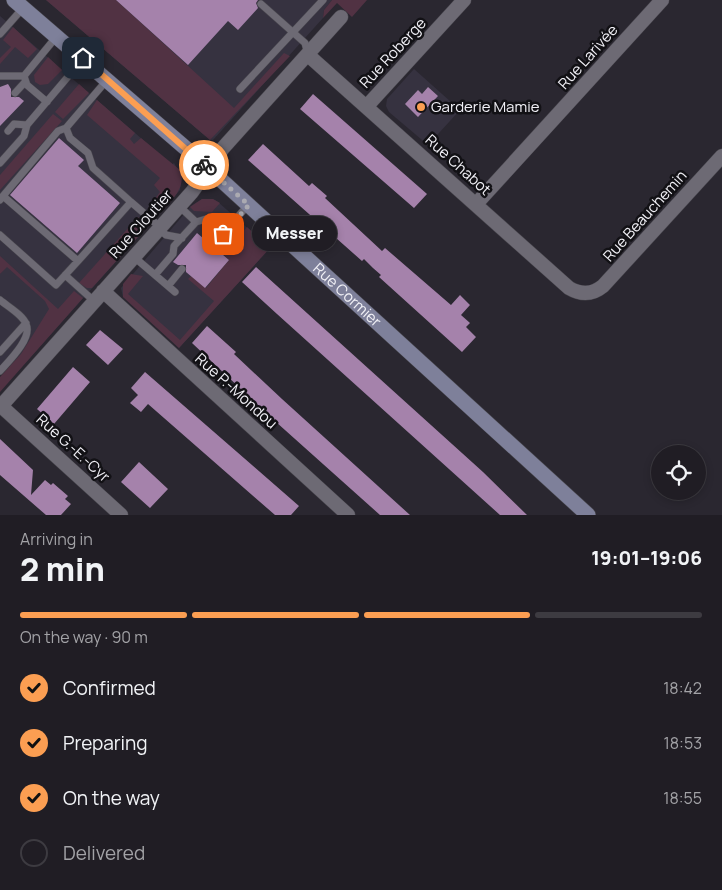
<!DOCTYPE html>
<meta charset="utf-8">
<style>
body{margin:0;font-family:Manrope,sans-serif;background:#2d2a31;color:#f1f3f6;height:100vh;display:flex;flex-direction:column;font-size:19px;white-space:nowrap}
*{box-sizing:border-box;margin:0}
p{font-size:16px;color:#a2a2a6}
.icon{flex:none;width:28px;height:28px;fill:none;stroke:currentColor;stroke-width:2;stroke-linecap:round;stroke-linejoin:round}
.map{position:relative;height:515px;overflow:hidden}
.drawer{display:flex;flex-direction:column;background:#201d24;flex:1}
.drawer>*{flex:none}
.buttons{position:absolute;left:651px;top:445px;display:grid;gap:10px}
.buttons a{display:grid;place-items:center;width:55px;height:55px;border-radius:50%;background:#201d24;box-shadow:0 2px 8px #0003,0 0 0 1px #3d3b41;font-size:25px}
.pin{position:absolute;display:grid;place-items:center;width:42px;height:42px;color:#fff;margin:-21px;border-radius:10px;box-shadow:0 2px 8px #0006}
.courier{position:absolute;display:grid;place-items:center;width:50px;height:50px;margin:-25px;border:4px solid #fb9e52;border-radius:50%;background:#fff;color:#222;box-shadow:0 1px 6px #0007}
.bubble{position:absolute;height:35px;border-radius:18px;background:#201d24;box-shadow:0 2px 8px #0003,0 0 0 1px #3d3b41;font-size:16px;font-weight:800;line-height:35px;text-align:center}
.head em{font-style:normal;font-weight:800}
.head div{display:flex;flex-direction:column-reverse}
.head{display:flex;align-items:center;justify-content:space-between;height:85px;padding:0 20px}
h1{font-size:32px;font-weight:800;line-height:38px}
.bar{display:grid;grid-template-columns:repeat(4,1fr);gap:8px 5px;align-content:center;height:60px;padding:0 20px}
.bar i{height:6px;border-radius:4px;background:#3d3b41}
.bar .active{background:#fb9e52}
.bar p{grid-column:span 4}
ol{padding:0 20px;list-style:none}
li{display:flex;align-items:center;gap:15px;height:55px}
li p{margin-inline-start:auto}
li .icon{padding:5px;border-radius:50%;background:#fb9e52;color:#111;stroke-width:4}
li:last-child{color:#a2a2a6}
li i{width:28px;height:28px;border:2px solid #3d3b41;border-radius:50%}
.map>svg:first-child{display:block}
.built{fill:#363240}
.green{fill:#513243}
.building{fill:#a582ab}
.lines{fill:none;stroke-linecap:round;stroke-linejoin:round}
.lane-casing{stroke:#48464d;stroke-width:8}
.street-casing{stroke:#48464d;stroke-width:15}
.secondary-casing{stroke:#48464d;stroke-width:16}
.lane{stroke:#6d6a74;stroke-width:7}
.street{stroke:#6d6a74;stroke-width:14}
.secondary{stroke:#7e809a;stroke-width:15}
.done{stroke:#abaab1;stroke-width:5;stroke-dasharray:0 9}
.route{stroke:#fb9e52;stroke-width:6}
.poi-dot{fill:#fb9e52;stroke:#121115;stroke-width:2}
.labels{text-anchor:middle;stroke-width:5;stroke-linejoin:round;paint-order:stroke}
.street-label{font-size:15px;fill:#f1f0f6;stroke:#121115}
.poi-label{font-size:15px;fill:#f1f0f6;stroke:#121115;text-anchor:start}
</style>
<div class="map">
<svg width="722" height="515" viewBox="0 0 722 515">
<rect width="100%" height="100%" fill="#2a2730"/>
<!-- built -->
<path class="built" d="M 46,0 L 332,0 L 324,10 L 323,18 L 213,140 L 210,140 Z
M 0,16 L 172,165 L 174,163 L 182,176 L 180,190 L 17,372 L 4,361 L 0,365 L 0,274 L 4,269 L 0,266 Z
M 414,69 L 460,110 L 428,145 L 389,112 L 386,106 L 387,99 Z
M 202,199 L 213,199 L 218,202 L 270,248 L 179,348 L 123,297 L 121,288 L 191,206 Z"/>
<!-- green -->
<path class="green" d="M 46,0 L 116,0 L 234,108 L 284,53 L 290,56 L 210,140 Z
M 332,0 L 367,0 L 352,17 L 337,3 L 323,18 L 324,10 Z
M 13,27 L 37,49 L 28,58 L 15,47 L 0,64 L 0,58 L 11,47 L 3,40 Z
M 48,57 L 62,70 L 48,84 L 40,85 L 35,82 L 34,75 Z
M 79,84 L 89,93 L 63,119 L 55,112 Z
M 97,100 L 135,133 L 130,139 L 134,144 L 141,138 L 180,170 C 187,189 170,201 158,215 L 148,208 L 160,192 L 154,185 L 160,178 L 87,115 Z
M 53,114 L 62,121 L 0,190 L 0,175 Z
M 202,199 L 213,199 L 220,203 L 212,212 L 194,211 L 190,207 Z
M 138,217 L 145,223 L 147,227 L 92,288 L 87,288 L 79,283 Z
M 247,227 L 270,248 L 179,348 L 123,297 L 123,284 L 131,274 L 143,276 L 128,294 L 180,340 L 214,301 L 188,279 L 191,276 L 206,288 L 229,260 L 223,254 Z
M 0,256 L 58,309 L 74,291 L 83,298 L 0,392 L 0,377 L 21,354 L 49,309 L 45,301 L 7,267 L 0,274 Z"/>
<!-- building -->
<path class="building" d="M 116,0 L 258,0 L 256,3 L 258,8 L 238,30 L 228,21 L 188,65 Z
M 8,84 L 11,89 L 11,97 L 19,97 L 24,101 L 0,126 L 0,87 Z
M 428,87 L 438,96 L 418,117 L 405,104 L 418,90 L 422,94 Z
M 313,94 L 427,194 L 414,208 L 300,109 Z
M 59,138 L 84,160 L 78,166 L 120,203 L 77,253 L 10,195 Z
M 263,144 L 309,186 L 312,183 L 327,196 L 325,198 L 382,251 L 385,248 L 451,305 L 460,295 L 470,305 L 461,315 L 470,323 L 466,327 L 476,337 L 462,352 L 379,277 L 381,275 L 373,268 L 364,259 L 362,261 L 248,160 Z
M 197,233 L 229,260 L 205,288 L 186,272 L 186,265 L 178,265 L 173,262 Z
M 256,267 L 483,472 L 527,515 L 500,515 L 277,314 L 242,282 Z
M 207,326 L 236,352 L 234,354 L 282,399 L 410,515 L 380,515 L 276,422 L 192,343 Z
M 100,330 L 123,349 L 108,365 L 86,345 Z
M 73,367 L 90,382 L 54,424 L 37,409 Z
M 145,372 L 299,506 L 291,515 L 275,515 L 148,404 L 141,412 L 130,403 L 138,395 L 131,388 Z
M 0,439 L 33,470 L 31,495 L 45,480 L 51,485 L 53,483 L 68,496 L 65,499 L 71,504 L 61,515 L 46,515 L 0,475 Z
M 139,462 L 168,489 L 150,508 L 121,482 Z"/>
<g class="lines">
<defs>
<path id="lane" d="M 261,4 L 305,43 L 308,54
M 0,34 L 23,8
M 0,76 L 24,76
M 107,80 L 66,128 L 70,138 L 88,153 L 93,168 L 131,202
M 240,89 L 323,0
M 15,93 L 25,82
M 47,102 L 27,85 L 24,76 L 57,36
M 8,131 L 14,124 L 27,125
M 0,163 L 24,136 L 27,125 L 83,59
M 3,196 L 58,131 L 66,128
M 0,200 L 3,196 L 78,261 L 56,285 L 0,235
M 179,206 L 196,222
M 158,228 L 166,235 L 182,238
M 134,257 L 175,292
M 78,261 L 131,202 L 160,227
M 65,275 L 94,301
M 155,275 L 173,254 L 174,246 L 196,222 L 206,219 L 223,234 L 248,205
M 168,286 L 182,269
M 0,300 C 7,306 23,315 26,324 C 33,338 8,362 0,371
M 0,352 L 26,323"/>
<path id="street" d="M 308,55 L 569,288 C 581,295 592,295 603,286 L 722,156
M 367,106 L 464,0
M 477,203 L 662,0
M 103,291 L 348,515
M 121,515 L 1,406 L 192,192 L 223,148 L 341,17"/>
<g id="secondary">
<path id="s1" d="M 14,0 L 197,158 L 588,515"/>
</g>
</defs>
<!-- lane casing -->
<use href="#lane" class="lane-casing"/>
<!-- street casing -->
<use href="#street" class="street-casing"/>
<!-- secondary casing -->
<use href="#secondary" class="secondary-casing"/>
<!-- lane -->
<use href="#lane" class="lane"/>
<!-- street -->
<use href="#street" class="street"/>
<!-- secondary -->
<use href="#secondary" class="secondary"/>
</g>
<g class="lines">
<!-- done -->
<path class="done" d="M 204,165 L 249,205 L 223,234"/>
<!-- route -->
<path class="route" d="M 83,58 L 204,165"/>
</g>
<!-- markers -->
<circle class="poi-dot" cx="421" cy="107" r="5"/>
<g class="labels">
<!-- street labels -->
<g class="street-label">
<text transform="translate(393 53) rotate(-47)" y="5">Rue Roberge</text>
<text transform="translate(588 57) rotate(-48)" y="5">Rue Larivée</text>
<text transform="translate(458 165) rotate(42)" y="5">Rue Chabot</text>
<text transform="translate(645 216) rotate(-48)" y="5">Rue Beauchemin</text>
<text transform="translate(141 224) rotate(-48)" y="5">Rue Cloutier</text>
<text dy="5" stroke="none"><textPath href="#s1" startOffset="445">Rue Cormier</textPath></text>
<text transform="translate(236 391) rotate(42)" y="5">Rue P.-Mondou</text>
<text transform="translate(73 448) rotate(42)" y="5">Rue G.-E.-Cyr</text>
</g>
<!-- poi labels -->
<g class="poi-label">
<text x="431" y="112">Garderie Mamie</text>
</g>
</g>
</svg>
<div class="buttons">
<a><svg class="icon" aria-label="locate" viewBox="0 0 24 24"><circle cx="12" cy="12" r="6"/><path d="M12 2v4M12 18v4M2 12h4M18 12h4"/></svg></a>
</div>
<div class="pin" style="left:223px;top:234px;background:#ea580c"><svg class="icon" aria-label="bag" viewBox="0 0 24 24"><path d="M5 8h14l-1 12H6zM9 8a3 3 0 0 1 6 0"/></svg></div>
<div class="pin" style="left:83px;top:58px;background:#1f2937"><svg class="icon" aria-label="home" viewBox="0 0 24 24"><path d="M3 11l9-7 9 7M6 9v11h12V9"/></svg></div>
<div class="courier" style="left:204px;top:165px"><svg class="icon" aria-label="bike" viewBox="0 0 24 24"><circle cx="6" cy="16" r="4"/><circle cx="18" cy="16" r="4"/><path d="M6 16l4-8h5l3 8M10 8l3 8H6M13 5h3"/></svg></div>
<div class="bubble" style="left:252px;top:216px;width:85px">Messer</div>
</div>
<section class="drawer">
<div class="head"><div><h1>2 min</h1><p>Arriving in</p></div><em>19:01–19:06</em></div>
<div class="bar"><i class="active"></i><i class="active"></i><i class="active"></i><i></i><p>On the way · 90 m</p></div>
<ol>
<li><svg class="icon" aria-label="check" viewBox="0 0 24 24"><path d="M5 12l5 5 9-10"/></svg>Confirmed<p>18:42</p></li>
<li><svg class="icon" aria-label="check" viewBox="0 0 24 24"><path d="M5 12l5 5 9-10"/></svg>Preparing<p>18:53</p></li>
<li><svg class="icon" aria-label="check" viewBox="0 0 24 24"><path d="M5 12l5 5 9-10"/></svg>On the way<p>18:55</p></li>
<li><i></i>Delivered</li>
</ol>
</section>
